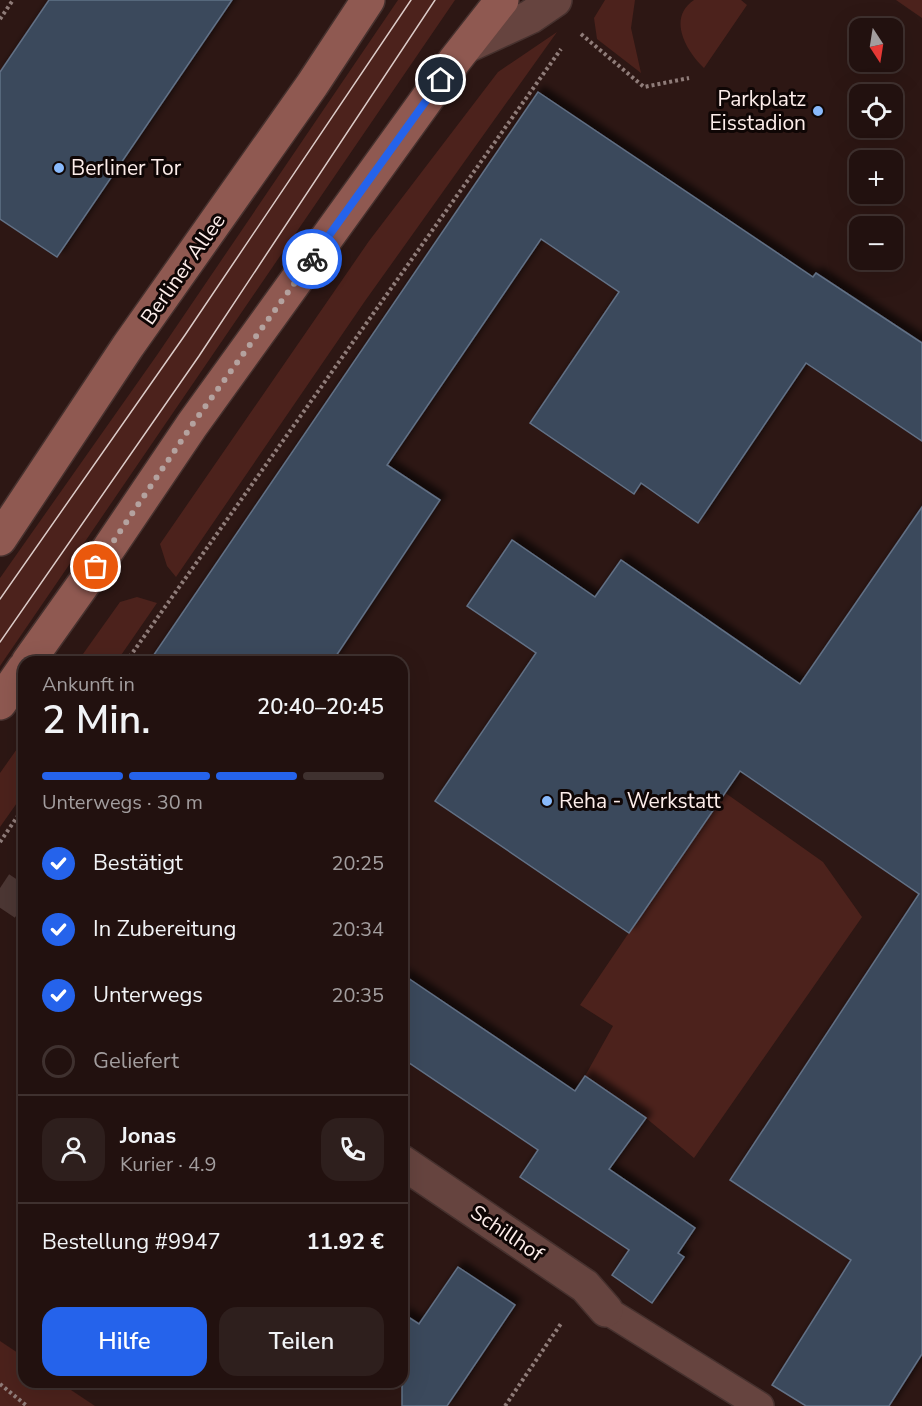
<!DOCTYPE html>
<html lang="de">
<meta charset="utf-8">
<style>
body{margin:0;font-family:"Nunito Sans",sans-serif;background:#2e1f1d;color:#f1f3f6;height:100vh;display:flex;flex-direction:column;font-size:22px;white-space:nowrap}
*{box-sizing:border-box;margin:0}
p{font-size:20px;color:#a29d9e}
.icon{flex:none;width:33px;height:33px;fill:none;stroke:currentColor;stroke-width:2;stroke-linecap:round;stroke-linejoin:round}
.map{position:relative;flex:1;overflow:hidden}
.details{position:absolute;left:18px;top:656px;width:390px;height:732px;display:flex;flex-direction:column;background:#22110f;border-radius:18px;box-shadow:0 6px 24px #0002,0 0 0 2px #3f312f}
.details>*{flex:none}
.needle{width:39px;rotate:168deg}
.controls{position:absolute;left:849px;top:18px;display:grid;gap:12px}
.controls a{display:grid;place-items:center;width:54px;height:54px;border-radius:12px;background:#22110f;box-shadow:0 6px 24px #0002,0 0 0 2px #3f312f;font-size:30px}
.pin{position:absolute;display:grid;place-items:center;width:51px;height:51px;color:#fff;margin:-26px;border:3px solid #fff;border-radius:50%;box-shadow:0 2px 6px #0007}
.courier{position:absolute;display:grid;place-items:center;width:60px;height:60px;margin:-30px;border:4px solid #2563eb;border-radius:50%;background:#fff;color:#222;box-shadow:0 2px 8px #0007}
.headline em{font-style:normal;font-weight:600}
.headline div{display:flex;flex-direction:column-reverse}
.headline{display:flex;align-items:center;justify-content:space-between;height:102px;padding:0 24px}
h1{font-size:39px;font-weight:600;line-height:45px}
.bar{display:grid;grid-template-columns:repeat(4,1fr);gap:9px 6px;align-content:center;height:72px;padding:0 24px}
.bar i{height:8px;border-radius:4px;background:#3f312f}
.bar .selected{background:#2563eb}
.bar p{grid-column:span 4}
.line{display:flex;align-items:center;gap:15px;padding:0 24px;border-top:2px solid #3f312f}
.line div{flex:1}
.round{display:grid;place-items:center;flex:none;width:63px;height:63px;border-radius:18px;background:#2e1f1d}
ol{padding:0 24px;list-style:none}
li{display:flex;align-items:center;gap:18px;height:66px}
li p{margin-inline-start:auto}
li .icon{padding:6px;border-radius:50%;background:#2563eb;color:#fff;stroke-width:4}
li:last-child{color:#a29d9e}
li i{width:33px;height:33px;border:3px solid #3f312f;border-radius:50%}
.cta{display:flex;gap:12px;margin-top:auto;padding:12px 24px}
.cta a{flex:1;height:69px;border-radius:18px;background:#2563eb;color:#fff;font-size:24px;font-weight:600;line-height:69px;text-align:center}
.cta a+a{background:#2e1f1d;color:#f1f3f6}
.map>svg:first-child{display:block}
.green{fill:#4c221c}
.building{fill:#3a485b;stroke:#627186;stroke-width:1.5;filter:url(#shadow)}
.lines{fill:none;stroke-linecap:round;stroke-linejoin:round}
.street-tunnel{stroke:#4c3734;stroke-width:33;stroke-dasharray:33 16;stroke-linecap:butt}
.lane-casing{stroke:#46312e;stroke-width:30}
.street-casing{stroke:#46312e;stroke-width:36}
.secondary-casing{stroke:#46312e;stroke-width:36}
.path{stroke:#8f7c79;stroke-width:4;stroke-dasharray:3 3;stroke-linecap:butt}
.lane{stroke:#66443f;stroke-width:27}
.street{stroke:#66443f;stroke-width:33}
.secondary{stroke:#8f5951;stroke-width:33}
.tram{stroke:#dccbc8;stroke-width:1.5}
.done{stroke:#b4a29f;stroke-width:6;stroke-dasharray:0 10.8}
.route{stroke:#2563eb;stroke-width:8}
.poi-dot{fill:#89bafc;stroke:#0f0605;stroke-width:2}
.labels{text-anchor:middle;stroke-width:6;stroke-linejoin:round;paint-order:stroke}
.poi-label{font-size:21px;fill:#fdedea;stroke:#0f0605;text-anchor:start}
.street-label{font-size:21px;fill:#fdedea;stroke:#0f0605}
</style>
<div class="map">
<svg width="922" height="1406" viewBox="0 0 922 1406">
<defs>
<filter id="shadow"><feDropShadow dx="5.5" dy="-5.5" stdDeviation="3" flood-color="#0009"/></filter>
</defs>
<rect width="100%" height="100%" fill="#2d1714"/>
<!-- green -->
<path class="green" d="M 398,0 L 455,0 L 0,666 L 0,578 L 157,355 Z
M 605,0 L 635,0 L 631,28 L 641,73 L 597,39 L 594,18 Z
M 694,0 L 741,0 L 747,5 L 704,68 C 686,51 667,18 694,0 Z
M 896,0 L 922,0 L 922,18 Z
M 557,32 L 365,301 L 176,577 L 167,566 L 160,544 L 369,241 L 498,72 Z
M 137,597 L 157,603 L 117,661 L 78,661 L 120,602 Z
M 24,739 L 24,793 L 0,827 L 0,773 Z
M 724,792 L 823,862 L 862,917 L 694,1158 L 646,1118 L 585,1076 L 613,1026 L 580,1005 Z
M 0,1341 L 24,1357 L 24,1382 L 59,1382 L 95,1406 L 0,1406 Z"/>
<!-- building -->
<path class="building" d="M 49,0 L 232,0 L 57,257 L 0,219 L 0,72 Z
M 538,92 L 813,277 L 816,273 L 922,343 L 922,441 L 806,363 L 698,523 L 641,483 L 634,494 L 530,423 L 619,292 L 541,239 L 387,465 L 440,500 L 332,662 L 149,662 Z
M 922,507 L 922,1354 L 889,1406 L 806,1406 L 772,1385 L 851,1260 L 730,1180 L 919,894 L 740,771 L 629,933 L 435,801 L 536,653 L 467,606 L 512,540 L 595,597 L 621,560 L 800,684 Z
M 402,974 L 575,1091 L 585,1076 L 646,1118 L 609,1169 L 695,1228 L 678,1253 L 684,1257 L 652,1303 L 612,1275 L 629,1250 L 520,1177 L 538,1150 L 402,1058 Z
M 458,1267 L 515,1305 L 447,1406 L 402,1406 L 402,1313 L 419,1324 Z"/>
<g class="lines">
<!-- street-tunnel -->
<path class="street-tunnel" d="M 0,888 L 24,904"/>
<defs>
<path id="lane" d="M 606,1310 L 760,1406"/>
<path id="street" d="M 467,46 L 530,17 L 555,0
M 402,1162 L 585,1286 L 606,1310"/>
<path id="secondary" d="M 0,539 L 128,346 L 312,85 L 368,0
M 28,662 L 109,548 L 192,425 L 455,60 L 502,0
M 0,703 L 24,668"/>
</defs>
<!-- lane casing -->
<use href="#lane" class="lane-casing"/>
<!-- street casing -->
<use href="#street" class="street-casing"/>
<!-- secondary casing -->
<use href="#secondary" class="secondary-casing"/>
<!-- path -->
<path class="path" d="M 0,19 L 13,0
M 581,34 L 644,87 L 689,78
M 126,662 L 561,49
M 0,842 L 24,807
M 0,1384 L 27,1406
M 505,1406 L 562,1322"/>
<!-- lane -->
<use href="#lane" class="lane"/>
<!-- street -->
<use href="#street" class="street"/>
<!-- secondary -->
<use href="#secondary" class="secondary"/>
<!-- tram -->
<path class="tram" d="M 0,599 L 185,335 L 411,0
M 0,642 L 199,356 L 435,0"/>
</g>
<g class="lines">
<!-- done -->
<path class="done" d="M 96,567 L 192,425 L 312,259"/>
<!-- route -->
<path class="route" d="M 312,259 L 441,80"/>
</g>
<!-- markers -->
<g class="poi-dot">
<circle cx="818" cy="111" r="6"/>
<circle cx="59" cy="168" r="6"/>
<circle cx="547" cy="801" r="6"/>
</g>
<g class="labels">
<!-- poi labels -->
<g class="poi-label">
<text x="806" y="106" text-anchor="end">Parkplatz<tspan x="806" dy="24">Eisstadion</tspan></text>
<text x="71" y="175">Berliner Tor</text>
<text x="559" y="808">Reha - Werkstatt</text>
</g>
<!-- street labels -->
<g class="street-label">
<text transform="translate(183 269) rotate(-55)" y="7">Berliner Allee</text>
<text transform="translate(507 1233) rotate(34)" y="7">Schillhof</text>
</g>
</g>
</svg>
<div class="controls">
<a><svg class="needle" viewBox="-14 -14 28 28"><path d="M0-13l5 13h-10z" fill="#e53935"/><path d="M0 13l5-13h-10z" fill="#a29d9e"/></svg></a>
<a><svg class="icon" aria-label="locate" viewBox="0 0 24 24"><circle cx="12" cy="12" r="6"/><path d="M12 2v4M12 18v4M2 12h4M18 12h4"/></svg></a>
<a>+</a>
<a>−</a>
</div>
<div class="pin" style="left:96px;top:567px;background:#ea580c"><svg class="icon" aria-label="bag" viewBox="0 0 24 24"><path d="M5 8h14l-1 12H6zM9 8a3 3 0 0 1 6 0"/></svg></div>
<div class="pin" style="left:441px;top:80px;background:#1f2937"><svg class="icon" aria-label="home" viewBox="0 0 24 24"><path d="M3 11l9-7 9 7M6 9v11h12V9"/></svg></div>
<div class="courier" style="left:312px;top:259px"><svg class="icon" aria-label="bike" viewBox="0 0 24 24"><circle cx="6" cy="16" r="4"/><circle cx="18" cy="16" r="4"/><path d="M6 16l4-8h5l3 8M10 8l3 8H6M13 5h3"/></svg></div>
<section class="details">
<div class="headline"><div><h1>2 Min.</h1><p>Ankunft in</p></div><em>20:40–20:45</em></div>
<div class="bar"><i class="selected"></i><i class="selected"></i><i class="selected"></i><i></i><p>Unterwegs · 30 m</p></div>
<ol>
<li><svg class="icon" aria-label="check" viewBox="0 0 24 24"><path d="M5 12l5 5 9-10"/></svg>Bestätigt<p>20:25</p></li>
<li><svg class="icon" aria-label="check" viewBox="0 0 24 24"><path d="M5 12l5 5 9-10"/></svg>In Zubereitung<p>20:34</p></li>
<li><svg class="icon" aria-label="check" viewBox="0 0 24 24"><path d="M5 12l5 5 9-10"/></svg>Unterwegs<p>20:35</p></li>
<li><i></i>Geliefert</li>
</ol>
<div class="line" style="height:108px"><a class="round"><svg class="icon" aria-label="person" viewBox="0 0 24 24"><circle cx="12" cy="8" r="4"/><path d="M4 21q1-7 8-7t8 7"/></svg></a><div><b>Jonas</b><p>Kurier · 4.9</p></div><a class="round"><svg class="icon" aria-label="phone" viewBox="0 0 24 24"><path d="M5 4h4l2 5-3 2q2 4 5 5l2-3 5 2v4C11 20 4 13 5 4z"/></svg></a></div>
<div class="line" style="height:78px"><div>Bestellung #9947</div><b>11.92 €</b></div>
<div class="cta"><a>Hilfe</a><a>Teilen</a></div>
</section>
</div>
